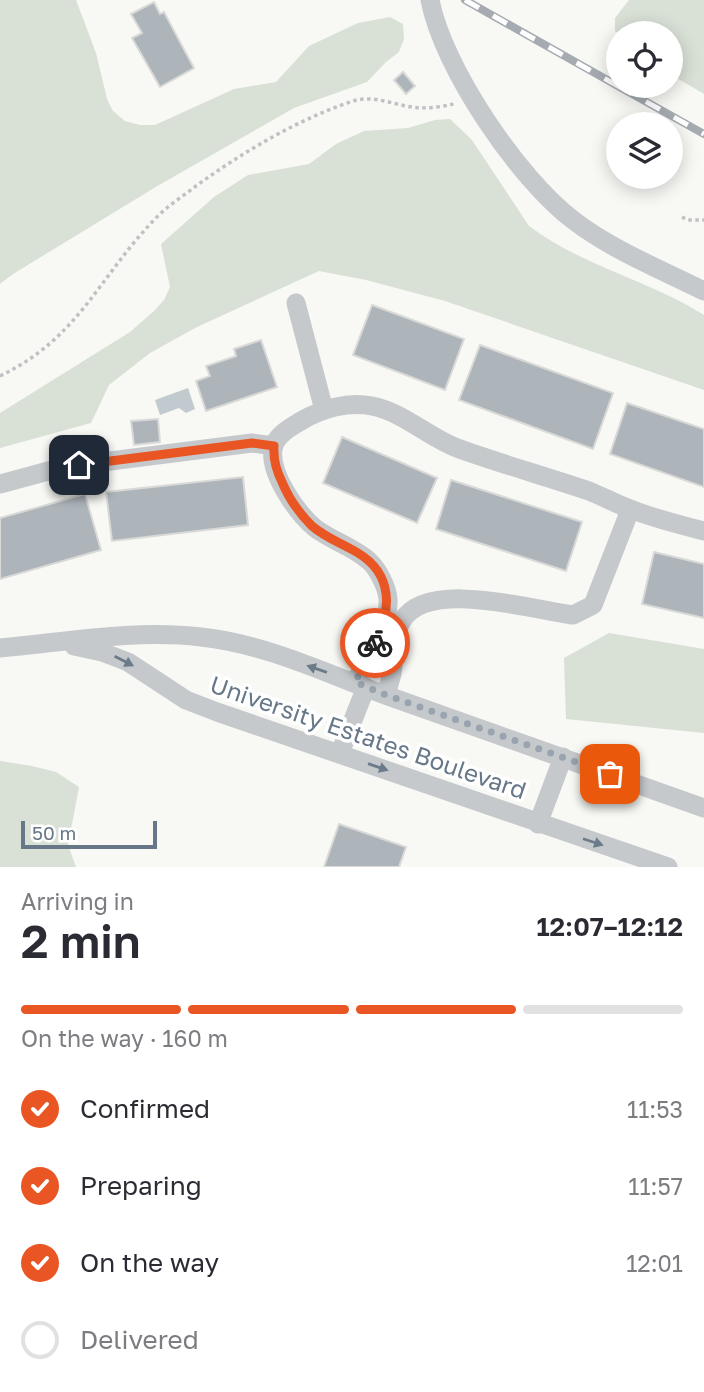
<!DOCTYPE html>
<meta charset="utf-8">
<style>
body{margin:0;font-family:"Golos Text",sans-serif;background:#f2f2f3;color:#2b2b33;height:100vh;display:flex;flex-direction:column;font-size:26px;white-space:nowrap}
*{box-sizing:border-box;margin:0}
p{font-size:23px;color:#7c7c81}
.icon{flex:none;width:38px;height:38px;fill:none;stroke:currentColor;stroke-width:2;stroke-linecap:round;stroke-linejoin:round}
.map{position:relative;height:867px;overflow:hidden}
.drawer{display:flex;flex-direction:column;background:#fff;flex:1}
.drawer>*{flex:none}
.fabs{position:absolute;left:606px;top:21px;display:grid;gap:14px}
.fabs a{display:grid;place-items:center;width:77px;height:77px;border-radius:50%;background:#fff;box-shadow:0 4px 18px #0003;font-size:35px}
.scale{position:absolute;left:21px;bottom:18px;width:136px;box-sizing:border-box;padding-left:7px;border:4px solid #667787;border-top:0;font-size:19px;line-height:24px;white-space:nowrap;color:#667787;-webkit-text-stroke:5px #fff;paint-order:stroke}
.pin{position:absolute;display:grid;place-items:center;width:60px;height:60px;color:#fff;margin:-30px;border-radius:14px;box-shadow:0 4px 10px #0006}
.courier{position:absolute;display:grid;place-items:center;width:70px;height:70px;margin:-35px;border:5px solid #e95624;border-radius:50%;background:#fff;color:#222;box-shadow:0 2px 9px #0007}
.head em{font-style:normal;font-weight:600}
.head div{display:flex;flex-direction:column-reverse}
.head{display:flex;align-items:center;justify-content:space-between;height:119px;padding:0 21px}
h1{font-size:46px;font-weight:600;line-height:52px}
.bar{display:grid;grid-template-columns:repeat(4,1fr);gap:10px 7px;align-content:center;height:84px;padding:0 21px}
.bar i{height:9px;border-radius:5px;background:#e1e1e2}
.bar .selected{background:#e95624}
.bar p{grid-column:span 4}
ol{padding:0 21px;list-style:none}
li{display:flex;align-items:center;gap:21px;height:77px}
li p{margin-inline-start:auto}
li .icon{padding:7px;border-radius:50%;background:#e95624;color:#fff;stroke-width:4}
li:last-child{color:#7c7c81}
li i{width:38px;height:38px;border:4px solid #e1e1e2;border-radius:50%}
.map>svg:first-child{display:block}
.green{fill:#d9e0d6}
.water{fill:#c0cacf}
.building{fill:#adb5bb;stroke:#d9d9d7;stroke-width:2}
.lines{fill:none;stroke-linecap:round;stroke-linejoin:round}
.path{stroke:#bfc1c3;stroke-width:3.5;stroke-dasharray:3.5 3.5;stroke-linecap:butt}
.minor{stroke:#c5c9cc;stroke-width:19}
.rail-casing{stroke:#a5abb1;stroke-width:8}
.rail{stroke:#fff;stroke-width:5;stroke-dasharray:16;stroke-linecap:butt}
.oneway{fill:#6b7b8a}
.done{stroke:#99a4ae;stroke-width:7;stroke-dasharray:0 12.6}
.route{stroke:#e95624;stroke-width:9}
.labels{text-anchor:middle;stroke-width:7;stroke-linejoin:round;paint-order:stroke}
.street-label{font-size:24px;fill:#667787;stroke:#fff}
</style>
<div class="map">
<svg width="704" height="867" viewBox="0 0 704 867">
<rect width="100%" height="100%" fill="#f8f8f5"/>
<!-- green -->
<path class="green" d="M 0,0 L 76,0 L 96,53 L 107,99 L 113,111 L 125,121 L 140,125 L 155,125 L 234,89 L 276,82 L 309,46 L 358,23 L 390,17 L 403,24 L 404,39 L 399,52 L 386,62 L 367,82 L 294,108 L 159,185 L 13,274 L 0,284 Z
M 629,0 L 704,0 L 704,94 L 670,74 L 670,33 L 618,33 L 615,31 L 615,18 Z
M 450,119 L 472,140 L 529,226 C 582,266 649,280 704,315 L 704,390 L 445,301 L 366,280 L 319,271 L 197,327 L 150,353 L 109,385 L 91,423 L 0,448 L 0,413 L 130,332 L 154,311 L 164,300 L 170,287 L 161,244 L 214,197 L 248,175 L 309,164 L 336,144 L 364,131 L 408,128 L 435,120 Z
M 609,633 L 704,649 L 704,733 L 566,719 L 564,658 Z
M 0,761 L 32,766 L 56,772 L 79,787 L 68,845 L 76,867 L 0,867 Z"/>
<!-- water -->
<path class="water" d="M 188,388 L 195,409 L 186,413 L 179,408 L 160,415 L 155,400 Z"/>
<!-- building -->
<path class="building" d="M 154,2 L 160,14 L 164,12 L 194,68 L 160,87 L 132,38 L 142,33 L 131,14 Z
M 403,72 L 415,86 L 406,94 L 394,80 Z
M 372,305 L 464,339 L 445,390 L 353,355 Z
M 261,340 L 277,387 L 206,411 L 196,381 L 210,376 L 206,366 L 236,356 L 234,349 Z
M 480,345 L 613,393 L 593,449 L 459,400 Z
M 627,403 L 704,429 L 704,487 L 610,454 Z
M 158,419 L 160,442 L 134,445 L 131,421 Z
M 342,437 L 437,478 L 417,523 L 323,483 Z
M 243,477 L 248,525 L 112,541 L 106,492 Z
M 451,480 L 582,522 L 566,571 L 436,529 Z
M 85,494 L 101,550 L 0,579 L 0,518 Z
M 654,552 L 704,564 L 704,618 L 642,604 Z
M 339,824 L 406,847 L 399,867 L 324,867 Z"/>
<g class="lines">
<!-- path -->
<path class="path" d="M 682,217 L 688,220 L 704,220
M 0,376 C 79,338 98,278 155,219 C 167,206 182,197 196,186 C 243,152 295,121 350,102 C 371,94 391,104 412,107 C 426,109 441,107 454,104"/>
<!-- minor -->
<path class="minor" d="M 430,0 C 443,68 518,178 573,220 C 612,250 660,269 704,291
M 296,303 L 324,410
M 0,484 L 63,467 L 252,443 L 274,446
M 74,646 L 102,652 L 128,662 L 186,700 L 217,712 L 668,867
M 0,648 C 66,642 135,629 201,637 C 267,644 327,674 388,696 C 493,734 599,770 704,808
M 355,682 C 367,660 390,624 388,599 C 387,587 378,569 369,561 C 354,547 332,541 315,528 C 297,513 266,470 274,445 C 278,434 291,427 301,421 C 321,409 348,401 372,406 C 403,412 428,437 457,448 C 501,464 545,476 589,491 C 604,497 618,505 633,510 C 656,519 680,525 704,531
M 386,695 C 388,688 390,681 392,674 C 395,657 392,636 402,621 C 427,578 532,610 573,615 L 593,605 L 630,510
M 340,753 L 366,687
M 538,824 L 563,757"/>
<defs>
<path id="rail" d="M 465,0 L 618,86
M 618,86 L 704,134"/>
</defs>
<!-- rail casing -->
<use href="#rail" class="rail-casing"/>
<!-- rail -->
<use href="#rail" class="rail"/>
</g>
<!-- one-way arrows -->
<defs><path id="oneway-solid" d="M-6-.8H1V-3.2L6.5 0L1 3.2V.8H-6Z" transform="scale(1.75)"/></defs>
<g class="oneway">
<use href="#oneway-solid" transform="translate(124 661) rotate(27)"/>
<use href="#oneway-solid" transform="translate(317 669) rotate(-161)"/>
<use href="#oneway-solid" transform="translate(378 767) rotate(19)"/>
<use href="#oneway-solid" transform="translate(593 842) rotate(18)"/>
</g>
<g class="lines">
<!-- done -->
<path class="done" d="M 375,643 L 355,682 L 386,695 L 610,774"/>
<!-- route -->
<path class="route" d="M 79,465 L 252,443 L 274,446 C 273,460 276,470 282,482 C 289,499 299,513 312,526 C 326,538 343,544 358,553 C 393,574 392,610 375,643"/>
</g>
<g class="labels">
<!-- street labels -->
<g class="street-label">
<text transform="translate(368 738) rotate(19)" y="8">University Estates Boulevard</text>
</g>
</g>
</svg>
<div class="fabs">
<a><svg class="icon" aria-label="locate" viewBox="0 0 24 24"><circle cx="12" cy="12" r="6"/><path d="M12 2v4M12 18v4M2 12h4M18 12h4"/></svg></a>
<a><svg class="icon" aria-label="layers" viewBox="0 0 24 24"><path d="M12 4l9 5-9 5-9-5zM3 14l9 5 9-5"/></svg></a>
</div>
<div class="scale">50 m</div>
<div class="pin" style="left:610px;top:774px;background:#ea580c"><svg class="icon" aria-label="bag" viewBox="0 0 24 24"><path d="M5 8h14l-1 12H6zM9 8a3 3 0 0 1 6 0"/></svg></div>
<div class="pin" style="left:79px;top:465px;background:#1f2937"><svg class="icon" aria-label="home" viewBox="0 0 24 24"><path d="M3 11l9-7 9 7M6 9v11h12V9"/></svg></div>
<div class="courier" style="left:375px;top:643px"><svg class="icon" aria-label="bike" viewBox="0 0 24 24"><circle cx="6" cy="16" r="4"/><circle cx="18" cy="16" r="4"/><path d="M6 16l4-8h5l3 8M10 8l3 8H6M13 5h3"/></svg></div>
</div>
<section class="drawer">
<div class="head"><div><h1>2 min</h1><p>Arriving in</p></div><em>12:07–12:12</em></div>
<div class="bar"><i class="selected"></i><i class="selected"></i><i class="selected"></i><i></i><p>On the way · 160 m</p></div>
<ol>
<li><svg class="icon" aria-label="check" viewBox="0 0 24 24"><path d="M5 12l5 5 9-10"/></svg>Confirmed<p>11:53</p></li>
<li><svg class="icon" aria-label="check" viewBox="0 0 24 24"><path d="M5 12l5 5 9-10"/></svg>Preparing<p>11:57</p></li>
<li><svg class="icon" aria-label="check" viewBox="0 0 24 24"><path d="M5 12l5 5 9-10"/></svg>On the way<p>12:01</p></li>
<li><i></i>Delivered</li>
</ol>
</section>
